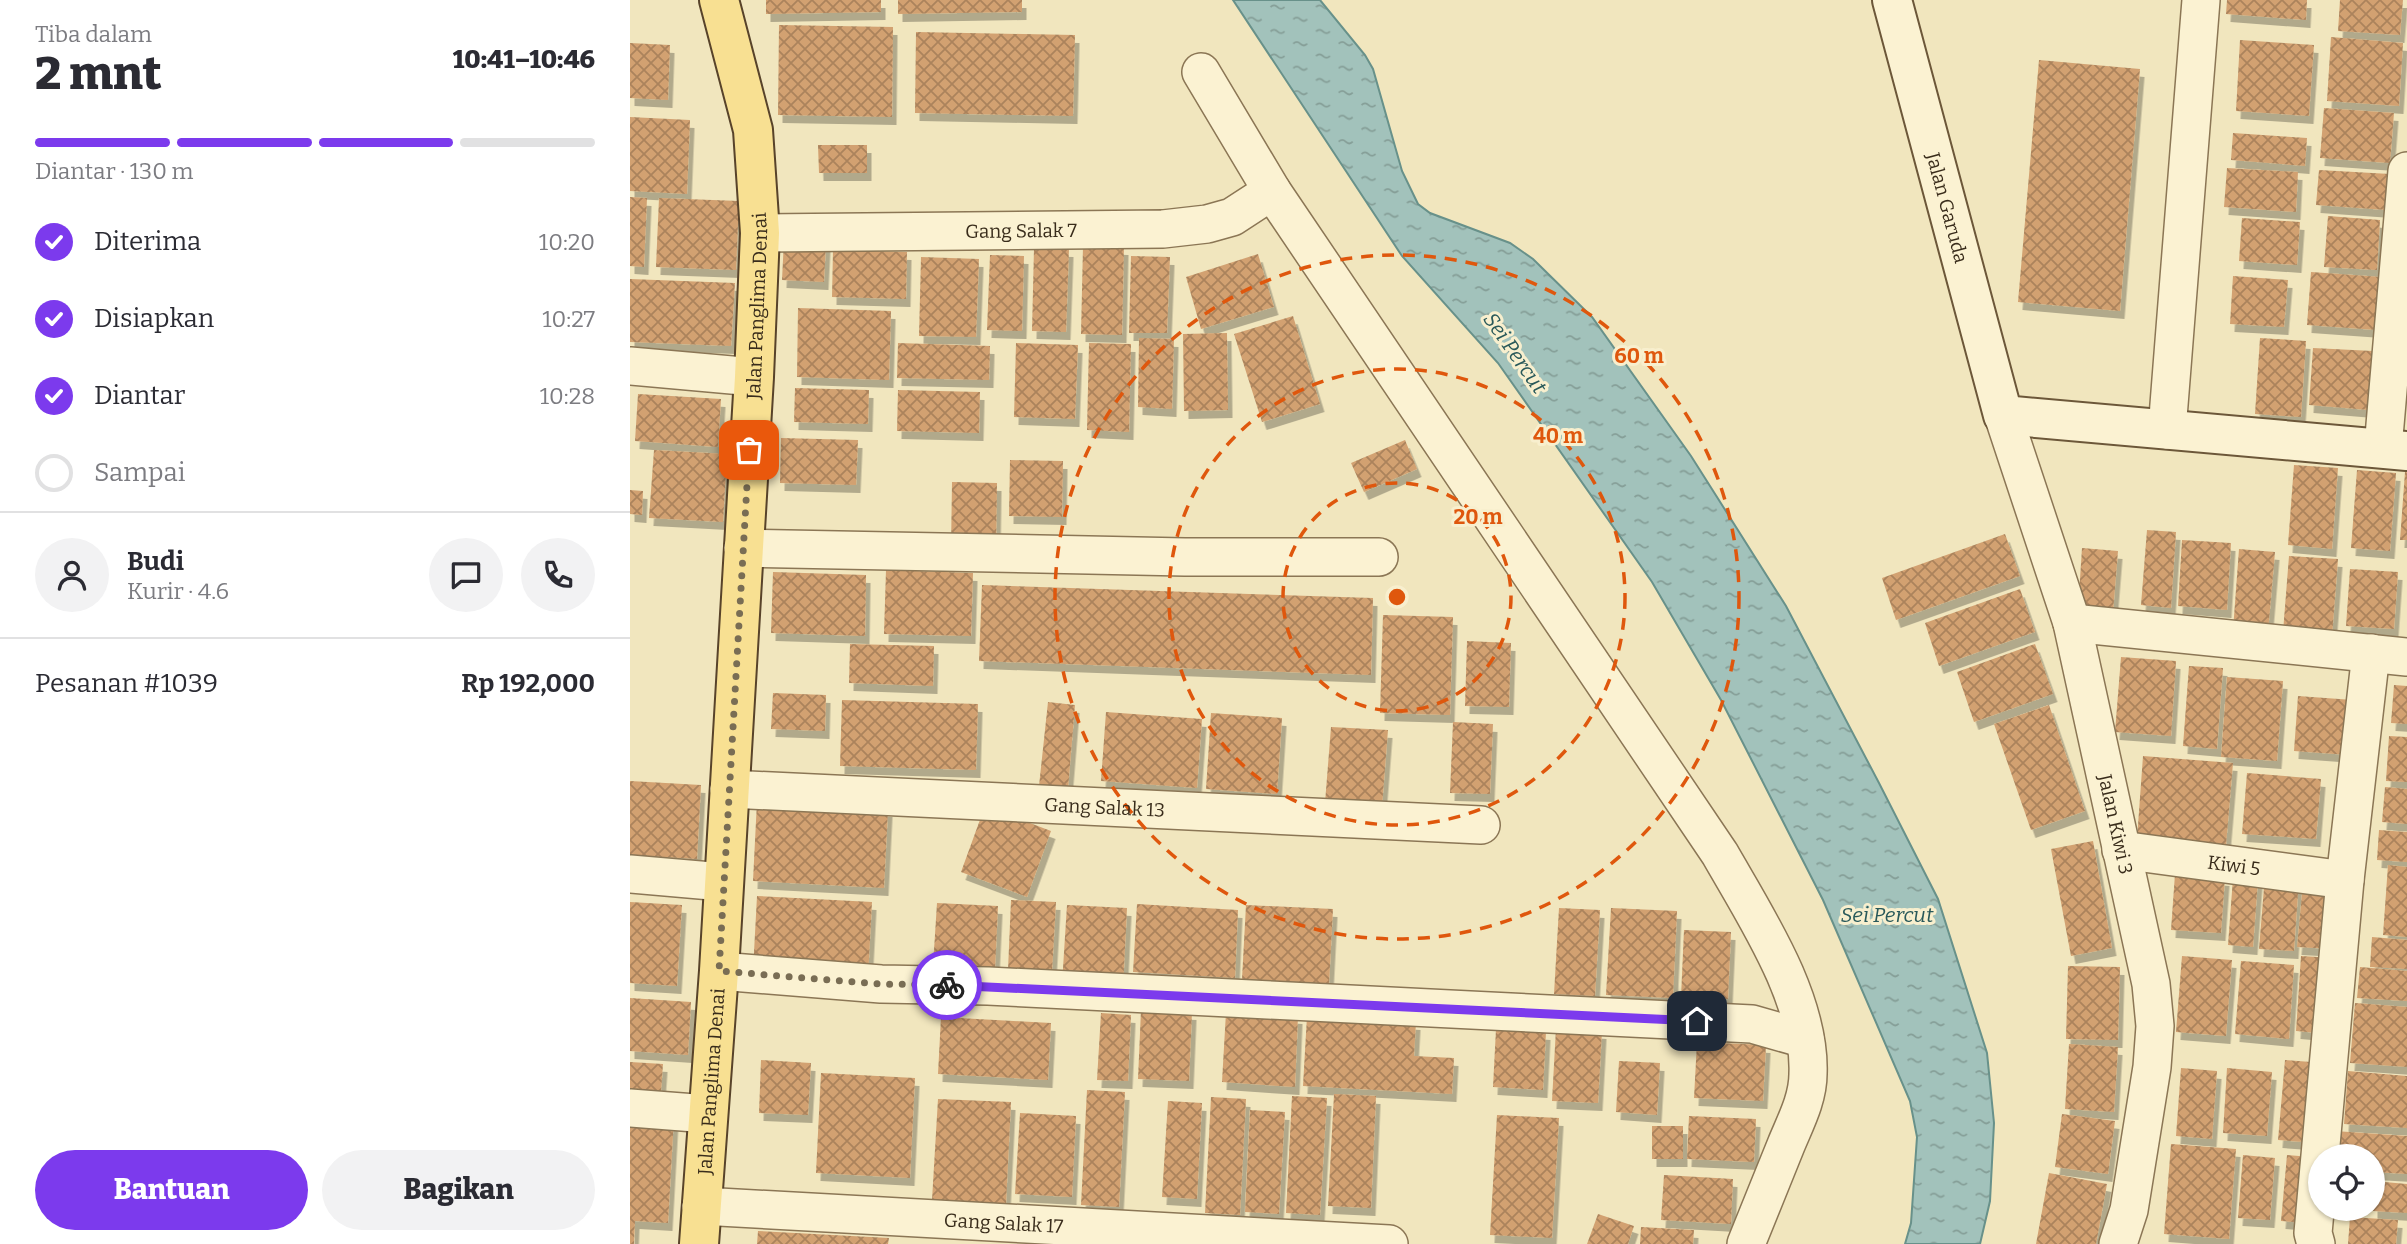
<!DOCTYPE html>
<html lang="id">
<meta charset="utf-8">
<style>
body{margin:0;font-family:Bitter,serif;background:#f2f2f3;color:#2b2b33;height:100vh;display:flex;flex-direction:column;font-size:26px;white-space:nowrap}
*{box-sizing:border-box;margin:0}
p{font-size:23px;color:#7c7c81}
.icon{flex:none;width:38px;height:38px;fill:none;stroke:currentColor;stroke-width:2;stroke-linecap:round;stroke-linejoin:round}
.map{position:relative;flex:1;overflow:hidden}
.panel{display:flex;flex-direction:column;background:#fff;width:630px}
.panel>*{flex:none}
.controls{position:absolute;left:1678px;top:1144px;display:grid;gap:14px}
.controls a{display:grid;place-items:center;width:77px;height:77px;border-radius:50%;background:#fff;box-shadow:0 2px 5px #0004;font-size:35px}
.pin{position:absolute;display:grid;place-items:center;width:60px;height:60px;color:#fff;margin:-30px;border-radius:14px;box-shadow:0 4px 10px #0006}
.courier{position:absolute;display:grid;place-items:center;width:70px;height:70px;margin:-35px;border:5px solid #7c3aed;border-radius:50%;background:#fff;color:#222;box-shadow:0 2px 9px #0007}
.summary em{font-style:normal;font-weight:800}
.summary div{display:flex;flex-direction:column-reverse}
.summary{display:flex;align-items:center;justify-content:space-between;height:119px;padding:0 35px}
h1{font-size:46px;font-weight:800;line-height:52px}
.bar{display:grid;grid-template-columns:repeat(4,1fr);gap:10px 7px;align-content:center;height:84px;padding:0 35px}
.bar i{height:9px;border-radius:5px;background:#e1e1e2}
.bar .active{background:#7c3aed}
.bar p{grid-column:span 4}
.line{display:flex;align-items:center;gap:18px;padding:0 35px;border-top:2px solid #e1e1e2}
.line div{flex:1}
.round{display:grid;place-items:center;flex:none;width:74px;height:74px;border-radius:37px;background:#f2f2f3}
ol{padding:0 35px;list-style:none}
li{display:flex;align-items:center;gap:21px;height:77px}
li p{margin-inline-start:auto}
li .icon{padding:7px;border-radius:50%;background:#7c3aed;color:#fff;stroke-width:4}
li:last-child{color:#7c7c81}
li i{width:38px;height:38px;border:4px solid #e1e1e2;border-radius:50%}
.primary-button{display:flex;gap:14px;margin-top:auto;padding:14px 35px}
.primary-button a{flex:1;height:80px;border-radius:42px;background:#7c3aed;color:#fff;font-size:28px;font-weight:800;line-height:80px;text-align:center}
.primary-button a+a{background:#f2f2f3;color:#2b2b33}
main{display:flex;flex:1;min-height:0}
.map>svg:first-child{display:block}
.water{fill:url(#water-ripples);stroke:#68918a;stroke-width:2}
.building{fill:url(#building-cross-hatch);filter:url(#shadow)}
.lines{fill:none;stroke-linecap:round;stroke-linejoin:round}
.street-casing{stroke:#8b7655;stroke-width:40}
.secondary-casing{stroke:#6c5739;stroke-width:42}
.primary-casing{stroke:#58432a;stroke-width:42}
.street{stroke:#fbf2d2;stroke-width:37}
.secondary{stroke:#fbf2d2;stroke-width:38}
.primary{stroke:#f8e092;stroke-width:38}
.done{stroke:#796d54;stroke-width:7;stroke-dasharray:0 12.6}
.route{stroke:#7c3aed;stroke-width:9}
.ring{fill:none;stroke:#df570d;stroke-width:3.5;stroke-dasharray:12 9}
.labels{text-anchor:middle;stroke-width:6;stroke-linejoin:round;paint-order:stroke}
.street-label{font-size:19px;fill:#392c1b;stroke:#f8efce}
.water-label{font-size:21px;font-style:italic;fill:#29595a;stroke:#f8efce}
.centre{fill:#df570d;stroke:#f8efce;stroke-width:3.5}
.ring-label{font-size:21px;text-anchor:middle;font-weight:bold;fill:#df570d;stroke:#f8efce;stroke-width:6;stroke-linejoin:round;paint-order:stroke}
</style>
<main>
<section class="panel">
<div class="summary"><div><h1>2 mnt</h1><p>Tiba dalam</p></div><em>10:41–10:46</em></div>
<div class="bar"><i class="active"></i><i class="active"></i><i class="active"></i><i></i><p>Diantar · 130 m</p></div>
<ol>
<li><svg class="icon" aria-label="check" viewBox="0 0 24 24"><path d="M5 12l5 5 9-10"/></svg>Diterima<p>10:20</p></li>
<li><svg class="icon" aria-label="check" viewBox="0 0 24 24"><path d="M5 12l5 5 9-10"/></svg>Disiapkan<p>10:27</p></li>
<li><svg class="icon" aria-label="check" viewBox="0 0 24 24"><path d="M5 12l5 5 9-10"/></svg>Diantar<p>10:28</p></li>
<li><i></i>Sampai</li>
</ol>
<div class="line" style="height:126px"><a class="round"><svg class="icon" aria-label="person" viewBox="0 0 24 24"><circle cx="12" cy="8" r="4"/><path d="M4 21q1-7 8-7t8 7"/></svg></a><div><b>Budi</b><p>Kurir · 4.6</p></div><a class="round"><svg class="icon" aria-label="chat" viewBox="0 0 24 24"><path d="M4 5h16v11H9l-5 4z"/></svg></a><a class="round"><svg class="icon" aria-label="phone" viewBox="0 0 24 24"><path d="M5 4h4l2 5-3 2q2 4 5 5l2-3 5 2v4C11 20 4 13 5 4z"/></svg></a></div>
<div class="line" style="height:91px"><div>Pesanan #1039</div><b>Rp 192,000</b></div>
<div class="primary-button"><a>Bantuan</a><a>Bagikan</a></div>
</section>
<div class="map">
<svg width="1777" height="1244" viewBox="0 0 1777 1244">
<defs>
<pattern id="water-ripples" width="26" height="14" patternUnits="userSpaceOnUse" patternTransform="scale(1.75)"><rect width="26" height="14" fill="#a2c2bb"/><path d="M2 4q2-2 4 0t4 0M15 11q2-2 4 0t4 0" fill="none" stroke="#859e97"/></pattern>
<pattern id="building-cross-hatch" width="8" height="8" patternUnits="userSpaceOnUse" patternTransform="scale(1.75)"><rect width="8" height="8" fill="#d2a171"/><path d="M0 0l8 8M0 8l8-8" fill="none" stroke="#ab835c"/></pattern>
<filter id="shadow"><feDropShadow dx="4.5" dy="8" stdDeviation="0" flood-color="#0004"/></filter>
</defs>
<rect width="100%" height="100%" fill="#f1e6be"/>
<!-- water -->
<path class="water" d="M 603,0 L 690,0 L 735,55 L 743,69 L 772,171 L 788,204 L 800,213 L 880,243 L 903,259 L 962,317 L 1061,456 L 1156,606 L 1249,783 L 1308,899 L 1357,1053 L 1364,1123 L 1360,1201 L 1350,1244 L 1275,1244 L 1281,1223 L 1287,1137 L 1280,1101 L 1193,900 L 1091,700 L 1022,582 L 868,363 L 772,256 Z"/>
<!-- building -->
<path class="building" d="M 136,0 L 251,0 L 251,12 L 136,14 Z
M 268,0 L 392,0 L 392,12 L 268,14 Z
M 1597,0 L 1677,0 L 1676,20 L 1596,14 Z
M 1710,0 L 1773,0 L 1770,35 L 1708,31 Z
M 149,25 L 263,27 L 262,117 L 148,115 Z
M 286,32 L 445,35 L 443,116 L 285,113 Z
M 1701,37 L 1773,43 L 1769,106 L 1697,101 Z
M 1610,40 L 1684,45 L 1679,116 L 1606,111 Z
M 0,43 L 40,45 L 38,100 L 0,98 Z
M 1409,60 L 1510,69 L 1490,311 L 1388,302 Z
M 1694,108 L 1764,113 L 1760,163 L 1690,158 Z
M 0,117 L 60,120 L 57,194 L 0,191 Z
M 1603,133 L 1677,138 L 1675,166 L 1601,160 Z
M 188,145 L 237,145 L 237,173 L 189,173 Z
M 1597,168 L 1668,172 L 1666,212 L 1594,207 Z
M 1689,170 L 1760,174 L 1757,210 L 1686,205 Z
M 0,197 L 17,198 L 14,267 L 0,266 Z
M 29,198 L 109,201 L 106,270 L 26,267 Z
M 1698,216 L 1750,220 L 1747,270 L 1694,267 Z
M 1612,218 L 1670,222 L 1667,265 L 1609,261 Z
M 154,240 L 196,242 L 194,282 L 152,280 Z
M 453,246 L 494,247 L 492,335 L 451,334 Z
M 404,248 L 439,249 L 436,332 L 402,331 Z
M 203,250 L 277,252 L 276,299 L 202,297 Z
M 628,254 L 644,307 L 571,329 L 556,277 Z
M 360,255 L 394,256 L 392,331 L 357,330 Z
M 501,256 L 540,257 L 537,333 L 499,333 Z
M 291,257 L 349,259 L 346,337 L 289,336 Z
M 1681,272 L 1751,277 L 1747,330 L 1677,325 Z
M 1603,276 L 1658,280 L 1654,327 L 1600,324 Z
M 0,279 L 105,283 L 101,346 L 0,342 Z
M 168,308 L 261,311 L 259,380 L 167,377 Z
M 663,316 L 690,404 L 632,422 L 604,334 Z
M 597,333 L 598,410 L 554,411 L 553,334 Z
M 509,338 L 544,339 L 542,409 L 508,407 Z
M 1630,338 L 1676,341 L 1671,417 L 1625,414 Z
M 268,343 L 360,346 L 359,380 L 267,378 Z
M 386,343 L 448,345 L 445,419 L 384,417 Z
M 459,343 L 501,344 L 499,432 L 457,430 Z
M 1683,348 L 1743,351 L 1739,410 L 1679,405 Z
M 165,388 L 239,390 L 238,424 L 164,422 Z
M 268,390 L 350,392 L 349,433 L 267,431 Z
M 8,394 L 91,399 L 88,447 L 5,441 Z
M 151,438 L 228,440 L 226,485 L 150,483 Z
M 775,440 L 787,469 L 734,492 L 721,463 Z
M 24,450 L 97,454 L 93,522 L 19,518 Z
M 380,460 L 433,461 L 432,517 L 379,516 Z
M 1664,465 L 1708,468 L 1702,549 L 1658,545 Z
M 1727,470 L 1766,473 L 1760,551 L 1721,548 Z
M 1775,472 L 1777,472 L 1777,540 L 1770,540 Z
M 322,482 L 367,483 L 366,550 L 321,549 Z
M 0,490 L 13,491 L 12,515 L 0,514 Z
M 1517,530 L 1546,532 L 1541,608 L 1511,605 Z
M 1375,534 L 1390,576 L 1266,620 L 1252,578 Z
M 1552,540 L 1601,543 L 1597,610 L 1548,606 Z
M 1452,548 L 1488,551 L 1483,612 L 1448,610 Z
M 1609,549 L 1645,552 L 1638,632 L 1603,630 Z
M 1659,556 L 1708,559 L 1702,636 L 1653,632 Z
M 1720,569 L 1768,572 L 1764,629 L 1716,626 Z
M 256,570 L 343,573 L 341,636 L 254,634 Z
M 143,572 L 236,575 L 235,636 L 141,633 Z
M 352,585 L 743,598 L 741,675 L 349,661 Z
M 1390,589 L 1405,632 L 1309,666 L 1295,623 Z
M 753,615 L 823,617 L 820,715 L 750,713 Z
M 837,641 L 881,643 L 879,707 L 835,706 Z
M 220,644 L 304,646 L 303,686 L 219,683 Z
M 1405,644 L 1423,694 L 1344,722 L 1327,672 Z
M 1491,657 L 1546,661 L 1541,736 L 1485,732 Z
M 1559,666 L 1593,668 L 1587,749 L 1553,746 Z
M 1597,677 L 1653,681 L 1647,761 L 1591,757 Z
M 1764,685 L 1777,686 L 1777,724 L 1761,723 Z
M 143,693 L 196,695 L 195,731 L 141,729 Z
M 1668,696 L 1723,700 L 1719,755 L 1664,751 Z
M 212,700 L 348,704 L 346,770 L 210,766 Z
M 418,702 L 445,705 L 438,789 L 409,786 Z
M 1419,705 L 1455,811 L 1401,830 L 1364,724 Z
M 476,712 L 572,719 L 567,788 L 471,781 Z
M 581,713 L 652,718 L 647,794 L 576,789 Z
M 823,722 L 863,724 L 860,794 L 820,793 Z
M 701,727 L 758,730 L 752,806 L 695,803 Z
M 1759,736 L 1777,737 L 1777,782 L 1756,781 Z
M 1513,756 L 1603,763 L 1596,845 L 1507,839 Z
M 1617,773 L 1691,779 L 1686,839 L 1612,834 Z
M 0,781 L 71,785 L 67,859 L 0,855 Z
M 1755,787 L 1777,789 L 1777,824 L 1752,822 Z
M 127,801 L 258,809 L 254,888 L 123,881 Z
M 355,806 L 421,831 L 397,897 L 331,872 Z
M 1749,830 L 1777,832 L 1777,862 L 1747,860 Z
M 1463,841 L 1482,948 L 1441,956 L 1421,849 Z
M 1758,865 L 1777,867 L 1777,937 L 1753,935 Z
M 1545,874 L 1595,878 L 1591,933 L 1541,930 Z
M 1635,875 L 1669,878 L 1664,951 L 1629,949 Z
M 1603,878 L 1628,879 L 1623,947 L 1598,945 Z
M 1673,884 L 1707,887 L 1703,949 L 1667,947 Z
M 127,896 L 242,902 L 238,977 L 123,971 Z
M 381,900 L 426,902 L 422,972 L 378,970 Z
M 0,902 L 52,905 L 47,986 L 0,983 Z
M 307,903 L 368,906 L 365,969 L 303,966 Z
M 507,904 L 608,910 L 605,978 L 503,972 Z
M 437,905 L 497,908 L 493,988 L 432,984 Z
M 616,905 L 703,909 L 699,984 L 612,979 Z
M 929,908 L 970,910 L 965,996 L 924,994 Z
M 981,908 L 1047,911 L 1043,998 L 976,995 Z
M 1054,930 L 1101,932 L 1098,999 L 1051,997 Z
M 1742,937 L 1777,940 L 1777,969 L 1740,967 Z
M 1552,956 L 1602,960 L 1596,1036 L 1546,1032 Z
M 1671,956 L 1705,958 L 1700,1034 L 1666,1031 Z
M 1611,961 L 1664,965 L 1659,1039 L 1605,1034 Z
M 1438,966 L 1490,967 L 1488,1040 L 1436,1039 Z
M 1730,967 L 1777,971 L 1777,1001 L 1727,998 Z
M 0,998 L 61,1002 L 58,1055 L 0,1051 Z
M 1725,1003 L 1777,1007 L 1777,1067 L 1720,1063 Z
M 511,1010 L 562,1012 L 559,1081 L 508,1079 Z
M 596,1012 L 668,1016 L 665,1087 L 592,1082 Z
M 471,1013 L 501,1015 L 498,1081 L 467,1080 Z
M 677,1016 L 786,1022 L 784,1056 L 824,1058 L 822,1094 L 673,1086 Z
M 311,1017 L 421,1023 L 418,1080 L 308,1074 Z
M 926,1028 L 972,1031 L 968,1103 L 922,1101 Z
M 866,1029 L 916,1032 L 913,1090 L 863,1087 Z
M 1067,1042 L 1136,1045 L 1133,1101 L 1064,1098 Z
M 1439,1044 L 1488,1047 L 1484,1112 L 1435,1109 Z
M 131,1060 L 181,1063 L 178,1115 L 129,1113 Z
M 1655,1060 L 1694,1063 L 1688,1143 L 1648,1140 Z
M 989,1061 L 1030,1063 L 1027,1115 L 986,1112 Z
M 0,1062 L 33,1064 L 30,1106 L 0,1104 Z
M 1551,1068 L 1587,1071 L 1582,1139 L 1546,1136 Z
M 1597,1068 L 1642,1072 L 1637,1136 L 1593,1133 Z
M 1718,1071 L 1777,1076 L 1777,1128 L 1714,1124 Z
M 191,1073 L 285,1078 L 280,1178 L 186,1173 Z
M 457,1090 L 495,1092 L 489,1207 L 451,1205 Z
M 704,1094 L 746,1096 L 741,1208 L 698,1206 Z
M 662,1096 L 697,1098 L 690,1215 L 656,1213 Z
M 581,1097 L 616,1099 L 610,1215 L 575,1213 Z
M 308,1099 L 381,1102 L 376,1204 L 302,1200 Z
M 538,1101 L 572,1103 L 567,1199 L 532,1197 Z
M 620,1110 L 655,1112 L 649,1214 L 615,1212 Z
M 390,1113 L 446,1116 L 442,1197 L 385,1194 Z
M 0,1114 L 44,1117 L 38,1223 L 5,1221 L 4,1244 L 0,1244 Z
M 1432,1114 L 1485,1121 L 1478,1174 L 1425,1167 Z
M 867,1115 L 929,1118 L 922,1238 L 860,1235 Z
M 1059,1116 L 1126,1119 L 1124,1162 L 1057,1159 Z
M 1022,1126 L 1053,1126 L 1053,1159 L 1022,1159 Z
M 1705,1131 L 1777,1136 L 1777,1174 L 1743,1172 L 1743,1157 L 1703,1157 Z
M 1541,1144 L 1606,1149 L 1599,1239 L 1534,1234 Z
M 1613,1155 L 1645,1158 L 1640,1220 L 1608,1218 Z
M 1657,1155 L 1681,1157 L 1676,1223 L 1651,1221 Z
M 1419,1173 L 1477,1184 L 1466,1244 L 1406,1244 Z
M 1034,1175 L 1103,1179 L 1101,1224 L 1031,1220 Z
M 1743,1181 L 1777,1184 L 1777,1213 L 1743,1211 Z
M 968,1214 L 1004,1226 L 998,1244 L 957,1244 Z
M 1720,1217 L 1768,1220 L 1766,1244 L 1718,1244 Z
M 1011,1227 L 1064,1230 L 1063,1244 L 1010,1244 Z
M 128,1231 L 259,1238 L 258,1244 L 127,1244 Z"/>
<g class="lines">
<defs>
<g id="street">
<path d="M 571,72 L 642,191 L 1090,854 C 1126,917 1181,1000 1178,1074 C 1178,1099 1165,1123 1156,1145 C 1143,1178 1129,1211 1116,1244"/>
<path id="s1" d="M 130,233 L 533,229 L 577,224 L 602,217 L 642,191"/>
<path d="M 0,366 L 124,377"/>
<path id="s2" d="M 1373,415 L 1442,623 L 1521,984 L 1525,1026 L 1522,1067 L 1499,1210 L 1488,1244"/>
<path d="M 1537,430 L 1571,0"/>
<path d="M 1753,448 L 1777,171"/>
<path d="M 113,548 L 555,557 L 749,557"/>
<path d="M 1442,623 L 1777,657"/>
<path id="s3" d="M 99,789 L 851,825"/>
<path id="s4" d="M 1491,850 L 1715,880"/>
<path d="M 0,874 L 93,882"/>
<path d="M 89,971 L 251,984 L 358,986 L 1122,1024 L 1175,1039"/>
<path d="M 0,1108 L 78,1114"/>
<path id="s5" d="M 71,1206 L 759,1244"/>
<path d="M 1686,1244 L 1683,1233 L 1715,880 L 1741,653"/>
</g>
<g id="secondary">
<path id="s6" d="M 1262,0 L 1373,415 L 1777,451"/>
</g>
<g id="primary">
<path id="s7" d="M 69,1244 L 89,971 L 124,377 L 130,233 L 123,130 L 89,0"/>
</g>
</defs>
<!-- street casing -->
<use href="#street" class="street-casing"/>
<!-- secondary casing -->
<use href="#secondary" class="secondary-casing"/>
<!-- primary casing -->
<use href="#primary" class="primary-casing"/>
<!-- street -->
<use href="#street" class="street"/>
<!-- secondary -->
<use href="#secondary" class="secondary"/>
<!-- primary -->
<use href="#primary" class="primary"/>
</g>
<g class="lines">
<!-- done -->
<path class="done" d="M 119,450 L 89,971 L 250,984 L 317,985"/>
<!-- route -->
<path class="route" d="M 317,985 L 1067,1021"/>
</g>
<!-- distance rings -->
<g class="ring">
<circle cx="767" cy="597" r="114"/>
<circle cx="767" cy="597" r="228"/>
<circle cx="767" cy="597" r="342"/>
</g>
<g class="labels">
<!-- street labels -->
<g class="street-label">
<text dy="7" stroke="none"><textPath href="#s6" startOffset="215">Jalan Garuda</textPath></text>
<text dy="7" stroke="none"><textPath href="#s1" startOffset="261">Gang Salak 7</textPath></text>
<text dy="7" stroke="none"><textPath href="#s7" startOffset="940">Jalan Panglima Denai</textPath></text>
<text dy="7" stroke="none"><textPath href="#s3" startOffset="376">Gang Salak 13</textPath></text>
<text dy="7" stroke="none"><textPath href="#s2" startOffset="425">Jalan Kiwi 3</textPath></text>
<text dy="7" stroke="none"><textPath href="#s4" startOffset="114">Kiwi 5</textPath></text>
<text dy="7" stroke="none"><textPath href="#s7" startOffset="163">Jalan Panglima Denai</textPath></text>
<text dy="7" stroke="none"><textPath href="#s5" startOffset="303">Gang Salak 17</textPath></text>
</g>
<!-- water labels -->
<g class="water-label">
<text transform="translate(885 353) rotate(55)" y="7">Sei Percut</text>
<text x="1257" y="922">Sei Percut</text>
</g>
</g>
<circle cx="767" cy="597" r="10" class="centre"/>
<g class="ring-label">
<text x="1009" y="363">60 m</text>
<text x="928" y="443">40 m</text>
<text x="848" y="524">20 m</text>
</g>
</svg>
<div class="controls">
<a><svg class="icon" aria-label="locate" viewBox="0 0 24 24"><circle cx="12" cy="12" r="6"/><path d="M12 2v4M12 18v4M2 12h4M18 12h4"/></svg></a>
</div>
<div class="pin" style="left:119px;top:450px;background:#ea580c"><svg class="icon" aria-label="bag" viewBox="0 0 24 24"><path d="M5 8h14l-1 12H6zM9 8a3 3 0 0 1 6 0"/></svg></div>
<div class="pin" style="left:1067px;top:1021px;background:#1f2937"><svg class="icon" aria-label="home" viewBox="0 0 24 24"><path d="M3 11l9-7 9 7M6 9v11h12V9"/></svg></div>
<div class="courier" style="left:317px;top:985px"><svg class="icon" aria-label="bike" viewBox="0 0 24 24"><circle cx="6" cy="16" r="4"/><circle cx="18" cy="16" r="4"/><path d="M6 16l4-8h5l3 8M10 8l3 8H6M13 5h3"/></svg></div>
</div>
</main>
